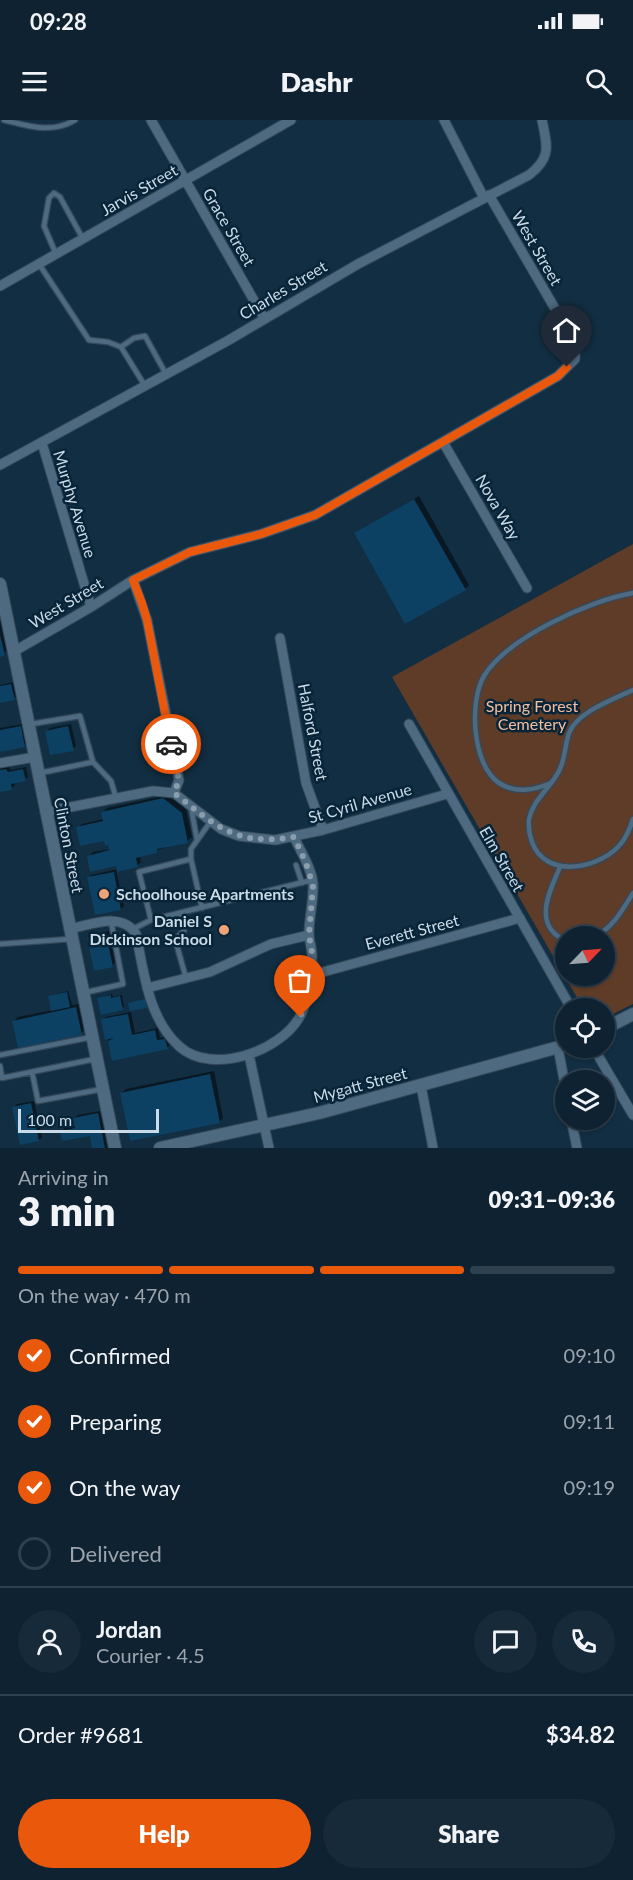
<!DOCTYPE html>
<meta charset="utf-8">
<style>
body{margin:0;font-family:Lato,sans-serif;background:#172a3a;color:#f1f3f6;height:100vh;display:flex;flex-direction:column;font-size:22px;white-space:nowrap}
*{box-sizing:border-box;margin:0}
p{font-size:20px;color:#9ba4ac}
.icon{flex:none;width:33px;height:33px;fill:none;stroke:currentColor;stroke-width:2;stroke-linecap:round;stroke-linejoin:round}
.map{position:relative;height:1028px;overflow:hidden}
.side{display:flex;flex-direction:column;background:#0e2232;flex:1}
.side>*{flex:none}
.needle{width:39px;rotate:65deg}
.fabs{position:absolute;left:555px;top:806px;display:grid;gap:12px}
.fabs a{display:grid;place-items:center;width:60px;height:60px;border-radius:50%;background:#0e2232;box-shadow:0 2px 4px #0004,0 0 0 2px #2e3f4d;font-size:30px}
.scale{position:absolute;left:18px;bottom:15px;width:141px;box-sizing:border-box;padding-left:6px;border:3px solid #cadae7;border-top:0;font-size:16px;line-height:21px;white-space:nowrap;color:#cadae7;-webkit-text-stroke:4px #082438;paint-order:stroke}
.pin{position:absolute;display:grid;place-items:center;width:51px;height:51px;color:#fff;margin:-62px -26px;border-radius:50% 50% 50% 0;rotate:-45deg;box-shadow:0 0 6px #0007}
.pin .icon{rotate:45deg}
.courier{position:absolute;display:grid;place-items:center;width:60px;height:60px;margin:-30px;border:4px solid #ea580c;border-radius:50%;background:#fff;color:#222;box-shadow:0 2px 8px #0007}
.head em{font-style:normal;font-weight:800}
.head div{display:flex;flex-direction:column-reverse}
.head{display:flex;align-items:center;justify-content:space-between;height:102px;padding:0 18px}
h1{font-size:39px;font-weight:800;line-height:45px}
.bar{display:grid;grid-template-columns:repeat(4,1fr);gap:9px 6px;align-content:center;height:72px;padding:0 18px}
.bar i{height:8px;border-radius:4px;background:#2e3f4d}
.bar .current{background:#ea580c}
.bar p{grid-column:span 4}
.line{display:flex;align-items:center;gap:15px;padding:0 18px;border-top:2px solid #2e3f4d}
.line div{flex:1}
.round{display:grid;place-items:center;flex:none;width:63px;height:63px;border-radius:32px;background:#172a3a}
ol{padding:0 18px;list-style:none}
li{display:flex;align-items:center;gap:18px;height:66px}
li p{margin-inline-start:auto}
li .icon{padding:6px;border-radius:50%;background:#ea580c;color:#fff;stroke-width:4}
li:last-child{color:#9ba4ac}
li i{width:33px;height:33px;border:3px solid #2e3f4d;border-radius:50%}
.button{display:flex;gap:12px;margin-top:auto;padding:12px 18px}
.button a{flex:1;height:69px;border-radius:36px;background:#ea580c;color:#fff;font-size:24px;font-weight:800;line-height:69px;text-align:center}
.button a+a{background:#172a3a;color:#f1f3f6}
.status{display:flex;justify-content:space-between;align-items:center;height:42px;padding:0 30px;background:#0e2232;direction:ltr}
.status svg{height:16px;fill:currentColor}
header{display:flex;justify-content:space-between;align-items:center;height:78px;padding:0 18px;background:#0e2232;font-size:27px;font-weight:800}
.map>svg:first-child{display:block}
.green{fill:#5f3c27;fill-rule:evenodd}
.shadow{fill:#0007}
.building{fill:#0c4163}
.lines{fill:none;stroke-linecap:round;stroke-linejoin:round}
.lane-casing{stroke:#35495a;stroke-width:7}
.street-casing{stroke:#35495a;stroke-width:11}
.secondary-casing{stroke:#35495a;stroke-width:14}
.lane{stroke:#4d6a81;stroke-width:4.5}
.street{stroke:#4d6a81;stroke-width:9}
.secondary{stroke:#4d6a81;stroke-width:12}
.done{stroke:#8a9ead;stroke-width:6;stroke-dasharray:0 10.8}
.route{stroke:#ea580c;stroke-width:8}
.poi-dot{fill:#efa377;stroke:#082438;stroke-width:2}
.labels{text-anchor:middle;stroke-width:5;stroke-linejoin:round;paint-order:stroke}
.street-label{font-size:16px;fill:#cadae7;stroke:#082438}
.park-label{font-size:16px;fill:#f4bd9e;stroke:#082438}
.poi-label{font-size:16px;font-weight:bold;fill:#cadae7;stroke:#082438;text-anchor:start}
</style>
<div class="status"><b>09:28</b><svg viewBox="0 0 49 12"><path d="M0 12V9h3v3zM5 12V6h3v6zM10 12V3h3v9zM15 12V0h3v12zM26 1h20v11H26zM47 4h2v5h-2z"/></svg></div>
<header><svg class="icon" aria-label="menu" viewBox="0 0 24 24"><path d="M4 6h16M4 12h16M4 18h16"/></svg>Dashr<svg class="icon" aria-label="search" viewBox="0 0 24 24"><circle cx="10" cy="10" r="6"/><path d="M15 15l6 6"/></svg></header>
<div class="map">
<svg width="633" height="1028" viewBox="0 0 633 1028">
<rect width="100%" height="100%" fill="#122e42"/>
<!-- green -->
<path class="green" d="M 633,424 L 633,884 L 605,898 L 604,888 L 583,888 L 392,557 ZM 566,816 L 604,816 L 604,855 L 566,855 Z"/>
<!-- shadow -->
<path class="shadow" d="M 419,376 L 469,465 L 465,469 L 355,413 Z
M 0,493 L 9,529 L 0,536 Z
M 14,562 L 17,575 L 14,578 L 0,581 L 0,565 Z
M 23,604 L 27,623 L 24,626 L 0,630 L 0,608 Z
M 71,604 L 76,626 L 73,629 L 47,611 L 50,608 Z
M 9,647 L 11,650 L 26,647 L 28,657 L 25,660 L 14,662 L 15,665 L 12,668 L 0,671 L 0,648 Z
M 168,675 L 186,689 L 192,717 L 187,721 L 140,735 L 141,742 L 137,746 L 116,750 L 124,786 L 121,789 L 88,758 L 91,755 L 118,749 L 117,745 L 89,737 L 93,732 L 111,729 L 105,719 L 78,708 L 82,704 L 104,699 L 103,692 L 107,688 Z
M 109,811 L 115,842 L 112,846 L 89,817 L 92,814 Z
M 68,871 L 72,885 L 80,884 L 85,909 L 81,913 L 14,901 L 18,897 L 53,890 L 50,876 Z
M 112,874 L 113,877 L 122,875 L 124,887 L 122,888 L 99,878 Z
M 131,892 L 135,913 L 158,908 L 160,918 L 168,916 L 170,925 L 167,928 L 113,940 L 103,900 L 106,897 Z
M 214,951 L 223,998 L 219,1002 L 122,973 L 126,969 Z
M 34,981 L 42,1017 L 39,1020 L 14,987 L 17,984 Z
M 100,991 L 108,1028 L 94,1028 L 91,1014 L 62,1011 L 65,1008 L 76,1006 L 74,998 L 78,995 Z"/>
<!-- building -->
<path class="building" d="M 414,379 L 466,470 L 405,504 L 354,413 Z
M 0,515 L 5,535 L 0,537 Z
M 11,564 L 15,580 L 0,583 L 0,566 Z
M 21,606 L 25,627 L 0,632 L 0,610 Z
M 68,606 L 74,631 L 50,635 L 45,611 Z
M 6,649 L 8,652 L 23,649 L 26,661 L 11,664 L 12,670 L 0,672 L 0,650 Z
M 163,678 L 182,693 L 188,723 L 157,729 L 157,733 L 136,738 L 138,747 L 117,752 L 116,746 L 90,752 L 87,736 L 117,728 L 109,730 L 108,725 L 105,726 L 104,721 L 80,726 L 76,707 L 103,701 L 101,692 Z
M 114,752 L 121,790 L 95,795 L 87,757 Z
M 106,813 L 113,847 L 94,851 L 87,817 Z
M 67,872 L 70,887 L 51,891 L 48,876 Z
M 111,875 L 111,878 L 120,876 L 123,890 L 101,895 L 97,878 Z
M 145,879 L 147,888 L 130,891 L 128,883 Z
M 76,887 L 82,915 L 18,928 L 12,901 Z
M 128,894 L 132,915 L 155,910 L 157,920 L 165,919 L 168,929 L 112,941 L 108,921 L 114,918 L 105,920 L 101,899 Z
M 210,954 L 220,1003 L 130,1021 L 120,973 Z
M 31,983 L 39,1021 L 20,1025 L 12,987 Z
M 98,993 L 105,1028 L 92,1028 L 90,1016 L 62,1021 L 60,1011 L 75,1008 L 73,998 Z"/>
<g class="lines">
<defs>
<path id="lane" d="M 4,0 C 28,6 52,14 75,0
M 56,134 L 44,106 L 49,78 L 54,73 L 60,77 L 83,119
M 39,144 L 89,220 L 108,222 L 121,227 L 145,266
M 121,227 L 134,218 L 145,216 L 166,254
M 633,570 C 614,579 577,592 569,613 C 565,625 565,638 560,649 C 552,667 533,679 529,699 C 528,708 529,714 532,722 C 545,758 595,750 618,727 C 625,720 630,709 633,699
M 31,604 L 80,596 L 93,642 L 111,661 L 116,678
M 40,653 L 93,642
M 551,663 C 534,670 516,674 499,663 C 472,645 469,581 484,556 C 507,518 590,480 633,473
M 191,687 L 197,720
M 191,739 L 202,788
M 296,745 L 302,763
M 560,747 C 550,771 531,805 566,821
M 180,793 L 184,811 L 175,819 L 186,858
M 151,800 L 312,760
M 133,809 L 151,800 L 139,752 L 191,739 L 191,729 L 211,701
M 595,816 C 613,808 623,789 633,773
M 0,824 L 71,819
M 83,873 L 123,864 L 111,801
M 0,935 L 92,917
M 0,946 L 2,958 L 95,939
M 32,952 L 38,981 L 103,969"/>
<path id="street" d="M 151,0 L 264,198
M 444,0 L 484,78
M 0,166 L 291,0
M 443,322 L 527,468
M 42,323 L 91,487
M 0,345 L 229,220 L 358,144 L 529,55 C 552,37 547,26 542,0
M 133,460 L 147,500 L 179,660 L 174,673
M 280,518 L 306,663 L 323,710
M 13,532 L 91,487 L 133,460 L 190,432 L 261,414 L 315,395 L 558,256 L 575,239 L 575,223 L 489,75
M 409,604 L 571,888
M 0,643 L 35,637
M 45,692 L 153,671 L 174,673 L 221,709 L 239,716 L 275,720 L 323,710 L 447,674
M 69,809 C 91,805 122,791 136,814 C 144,852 148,899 180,927 C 212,955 279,932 299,898 C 309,880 312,856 312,836 C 312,828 309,821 309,813 C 309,797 314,780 313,763 C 311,747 301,732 294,717
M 312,855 L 520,798
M 147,868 L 210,852 L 271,824 L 309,815
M 593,927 L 633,995
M 558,928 L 566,970
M 249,935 L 269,1028
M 421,966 L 433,1028
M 571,999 L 577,1028"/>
<path id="secondary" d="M 0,464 L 115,1028
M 604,909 L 633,894
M 160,1028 L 319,993 L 566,925"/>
</defs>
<!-- lane casing -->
<use href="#lane" class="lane-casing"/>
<!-- street casing -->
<use href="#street" class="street-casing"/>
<!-- secondary casing -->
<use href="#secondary" class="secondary-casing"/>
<!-- lane -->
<use href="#lane" class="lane"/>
<!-- street -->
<use href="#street" class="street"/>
<!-- secondary -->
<use href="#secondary" class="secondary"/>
</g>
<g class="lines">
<!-- done -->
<path class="done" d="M 171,624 L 179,660 L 174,673 C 218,707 234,726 294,717 L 306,743 L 313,766 L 309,815 L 312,833 L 312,855 L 308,876 L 300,897"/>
<!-- route -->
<path class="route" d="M 171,624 L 147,500 L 142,483 L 133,460 L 190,432 L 261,414 L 315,395 L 558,256 L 567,247"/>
</g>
<!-- markers -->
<g class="poi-dot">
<circle cx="104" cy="774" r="6"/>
<circle cx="224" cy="810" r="6"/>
</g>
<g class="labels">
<!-- street labels -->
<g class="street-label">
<text transform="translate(139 70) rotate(-30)" y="6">Jarvis Street</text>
<text transform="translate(229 107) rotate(60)" y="6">Grace Street</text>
<text transform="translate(537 128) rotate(60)" y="6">West Street</text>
<text transform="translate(283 170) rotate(-31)" y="6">Charles Street</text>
<text transform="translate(75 384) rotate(73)" y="6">Murphy Avenue</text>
<text transform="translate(498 387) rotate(60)" y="6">Nova Way</text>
<text transform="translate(66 483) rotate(-31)" y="6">West Street</text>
<text transform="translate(313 612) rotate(79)" y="6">Halford Street</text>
<text transform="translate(360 683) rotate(-16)" y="6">St Cyril Avenue</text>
<text transform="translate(69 725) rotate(79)" y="6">Clinton Street</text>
<text transform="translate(502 739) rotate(60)" y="6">Elm Street</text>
<text transform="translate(412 812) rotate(-15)" y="6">Everett Street</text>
<text transform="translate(360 965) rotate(-15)" y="6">Mygatt Street</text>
</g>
<!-- park labels -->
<g class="park-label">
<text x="532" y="592">Spring Forest<tspan x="532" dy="18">Cemetery</tspan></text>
</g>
<!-- poi labels -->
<g class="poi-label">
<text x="116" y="780">Schoolhouse Apartments</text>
<text x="212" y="807" text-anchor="end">Daniel S<tspan x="212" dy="18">Dickinson School</tspan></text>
</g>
</g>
</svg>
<div class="fabs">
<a><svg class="needle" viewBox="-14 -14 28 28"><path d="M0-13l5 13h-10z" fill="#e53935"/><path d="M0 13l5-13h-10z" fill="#9ba4ac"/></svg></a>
<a><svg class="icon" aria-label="locate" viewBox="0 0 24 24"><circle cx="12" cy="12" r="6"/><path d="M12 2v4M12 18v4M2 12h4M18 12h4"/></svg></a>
<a><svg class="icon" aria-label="layers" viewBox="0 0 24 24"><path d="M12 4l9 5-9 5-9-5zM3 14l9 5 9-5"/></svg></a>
</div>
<div class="scale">100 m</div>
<div class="pin" style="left:300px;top:897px;background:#ea580c"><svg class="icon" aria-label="bag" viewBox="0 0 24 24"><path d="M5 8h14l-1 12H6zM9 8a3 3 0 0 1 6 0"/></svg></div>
<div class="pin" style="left:567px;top:247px;background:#1f2937"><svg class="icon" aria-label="home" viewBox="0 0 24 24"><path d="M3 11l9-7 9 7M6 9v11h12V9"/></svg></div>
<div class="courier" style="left:171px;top:624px"><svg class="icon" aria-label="car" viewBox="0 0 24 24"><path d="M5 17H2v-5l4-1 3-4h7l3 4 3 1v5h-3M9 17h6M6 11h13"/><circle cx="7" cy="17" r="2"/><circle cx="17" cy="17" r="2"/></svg></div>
</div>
<section class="side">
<div class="head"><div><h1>3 min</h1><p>Arriving in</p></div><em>09:31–09:36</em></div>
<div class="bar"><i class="current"></i><i class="current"></i><i class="current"></i><i></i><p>On the way · 470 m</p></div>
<ol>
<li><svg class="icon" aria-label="check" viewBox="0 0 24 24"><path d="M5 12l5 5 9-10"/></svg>Confirmed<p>09:10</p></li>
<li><svg class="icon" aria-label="check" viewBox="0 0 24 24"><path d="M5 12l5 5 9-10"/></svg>Preparing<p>09:11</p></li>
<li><svg class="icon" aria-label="check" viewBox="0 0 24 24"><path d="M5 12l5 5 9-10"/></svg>On the way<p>09:19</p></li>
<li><i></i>Delivered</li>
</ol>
<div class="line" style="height:108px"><a class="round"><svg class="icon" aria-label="person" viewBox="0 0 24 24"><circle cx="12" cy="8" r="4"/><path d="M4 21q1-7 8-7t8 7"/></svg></a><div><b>Jordan</b><p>Courier · 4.5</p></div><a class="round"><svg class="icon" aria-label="chat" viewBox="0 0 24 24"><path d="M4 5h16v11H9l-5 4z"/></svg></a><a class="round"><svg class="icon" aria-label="phone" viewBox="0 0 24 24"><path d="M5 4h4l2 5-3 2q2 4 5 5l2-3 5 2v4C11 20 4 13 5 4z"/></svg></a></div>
<div class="line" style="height:78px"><div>Order #9681</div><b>$34.82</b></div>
<div class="button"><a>Help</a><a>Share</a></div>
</section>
